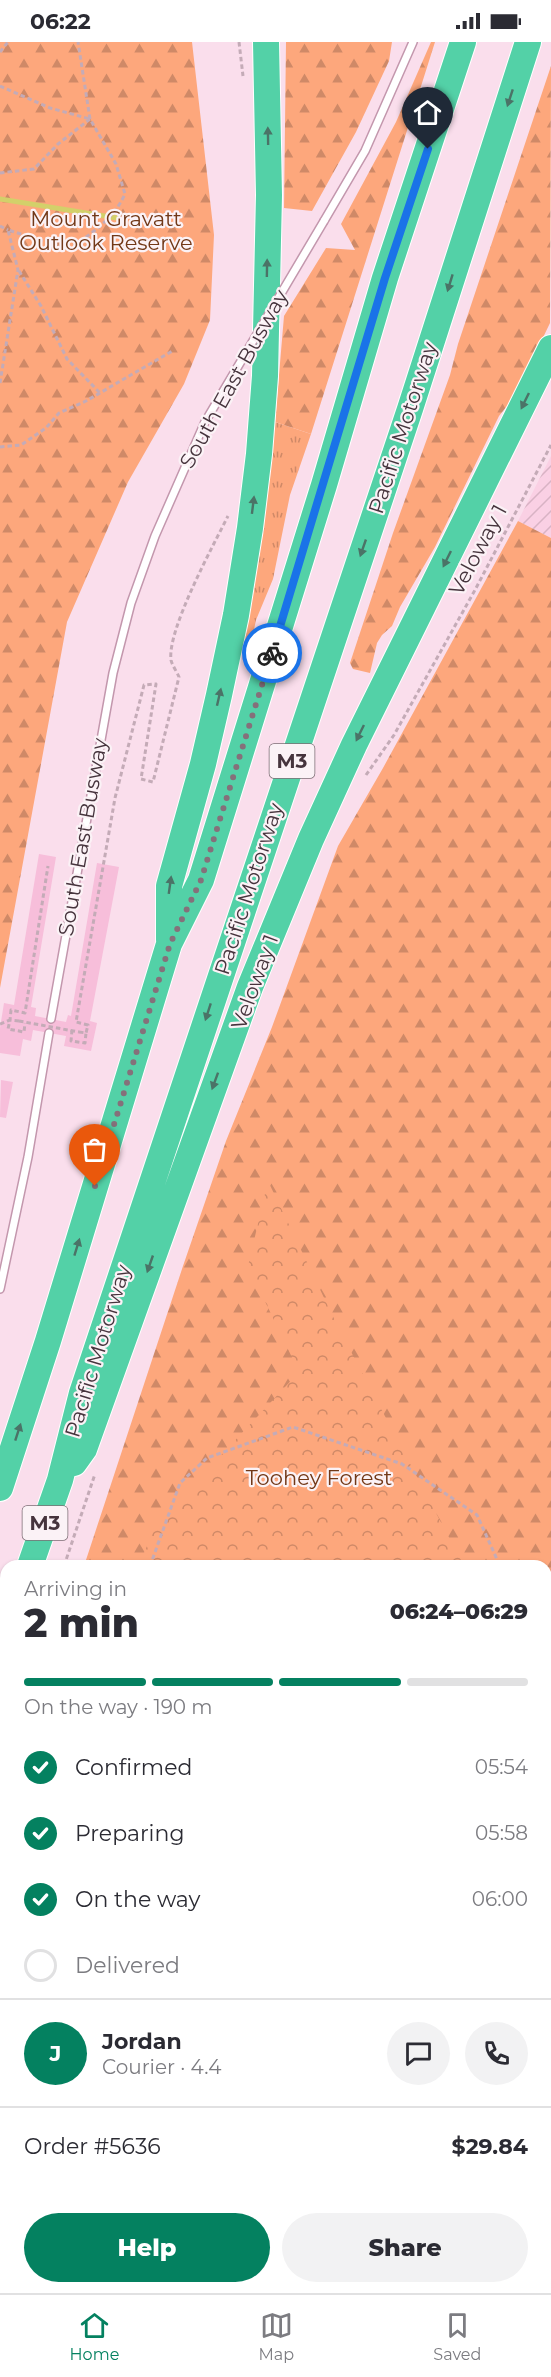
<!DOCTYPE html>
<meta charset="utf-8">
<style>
body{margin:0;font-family:Montserrat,sans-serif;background:#f2f2f3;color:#2b2b33;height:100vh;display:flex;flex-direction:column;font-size:22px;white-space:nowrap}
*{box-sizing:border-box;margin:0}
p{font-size:20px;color:#7c7c81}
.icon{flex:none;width:33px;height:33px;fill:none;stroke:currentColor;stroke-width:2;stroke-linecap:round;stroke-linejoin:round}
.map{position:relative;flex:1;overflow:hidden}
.details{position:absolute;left:0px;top:1518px;width:552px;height:734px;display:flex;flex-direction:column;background:#fff;border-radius:18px 18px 0 0;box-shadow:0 2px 4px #0004}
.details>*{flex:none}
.pin{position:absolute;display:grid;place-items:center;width:51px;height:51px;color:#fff;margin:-62px -26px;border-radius:50% 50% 50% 0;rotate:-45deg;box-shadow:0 0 6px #0007}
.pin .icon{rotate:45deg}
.courier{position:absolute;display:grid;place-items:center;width:60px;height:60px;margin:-30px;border:4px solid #1a73e8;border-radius:50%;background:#fff;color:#222;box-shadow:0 2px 8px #0007}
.overview em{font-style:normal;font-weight:800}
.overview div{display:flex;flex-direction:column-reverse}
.overview{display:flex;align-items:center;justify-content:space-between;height:102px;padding:0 24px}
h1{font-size:39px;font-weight:800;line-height:45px}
.bar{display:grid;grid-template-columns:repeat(4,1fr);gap:9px 6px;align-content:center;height:72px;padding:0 24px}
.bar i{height:8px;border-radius:4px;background:#e1e1e2}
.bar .selected{background:#048160}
.bar p{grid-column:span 4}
.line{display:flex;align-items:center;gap:15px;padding:0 24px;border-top:2px solid #e1e1e2}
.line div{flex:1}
.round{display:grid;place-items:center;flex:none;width:63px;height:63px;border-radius:32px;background:#f2f2f3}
ol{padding:0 24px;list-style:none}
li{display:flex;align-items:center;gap:18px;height:66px}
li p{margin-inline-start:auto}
li .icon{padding:6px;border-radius:50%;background:#048160;color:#fff;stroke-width:4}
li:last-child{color:#7c7c81}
li i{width:33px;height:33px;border:3px solid #e1e1e2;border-radius:50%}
.primary-button{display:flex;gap:12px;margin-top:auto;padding:12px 24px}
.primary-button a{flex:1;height:69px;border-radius:36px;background:#048160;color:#fff;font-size:24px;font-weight:800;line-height:69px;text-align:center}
.primary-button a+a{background:#f2f2f3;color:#2b2b33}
.status{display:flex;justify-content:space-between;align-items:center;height:42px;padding:0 30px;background:#fff;direction:ltr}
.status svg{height:16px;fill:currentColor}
.tabs{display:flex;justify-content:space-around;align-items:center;height:84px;border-top:2px solid #e1e1e2;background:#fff;font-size:16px;color:#7c7c81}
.tabs a{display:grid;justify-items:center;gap:3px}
.tabs .selected{color:#048160}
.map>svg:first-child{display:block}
.industrial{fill:url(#industrial-furrows)}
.grass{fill:url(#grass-tufts)}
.forest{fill:url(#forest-firs)}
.park{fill:url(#park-crowns)}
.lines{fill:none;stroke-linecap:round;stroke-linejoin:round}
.stream{stroke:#d3d06a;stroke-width:5}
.building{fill:#f7beda}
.service-casing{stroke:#c397ad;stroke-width:10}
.motorway-casing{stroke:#fff;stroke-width:28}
.path{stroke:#c4abb7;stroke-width:3;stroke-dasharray:4.5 3;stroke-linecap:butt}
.service{stroke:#fff;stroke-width:7}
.motorway{stroke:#53d1a7;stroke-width:26}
.service-bridge-casing{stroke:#c397ad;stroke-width:10;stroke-linecap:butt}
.path-bridge{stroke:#c4abb7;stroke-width:3;stroke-dasharray:4.5 3;stroke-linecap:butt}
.service-bridge{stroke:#fff;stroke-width:7}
.oneway{fill:#4b7367}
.done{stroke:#85707a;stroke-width:6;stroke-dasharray:0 10.8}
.route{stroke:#1a73e8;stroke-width:8}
.labels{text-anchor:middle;stroke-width:4.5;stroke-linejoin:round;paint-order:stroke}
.shield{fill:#fbf2f6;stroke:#7c6d74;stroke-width:1.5}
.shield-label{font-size:20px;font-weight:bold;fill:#46343d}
.park-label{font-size:21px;fill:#723817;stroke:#fbf2f6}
.street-label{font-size:21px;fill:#46343d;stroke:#fbf2f6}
</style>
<div class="status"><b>06:22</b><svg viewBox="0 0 49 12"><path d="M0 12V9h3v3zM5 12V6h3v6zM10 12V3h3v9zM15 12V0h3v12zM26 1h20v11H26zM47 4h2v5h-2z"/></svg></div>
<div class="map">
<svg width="551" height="2251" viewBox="0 0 551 2251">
<defs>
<pattern id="industrial-furrows" width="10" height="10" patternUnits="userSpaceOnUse" patternTransform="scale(1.5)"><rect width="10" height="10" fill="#fad0e4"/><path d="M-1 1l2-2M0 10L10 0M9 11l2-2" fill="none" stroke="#d8b3c4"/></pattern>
<pattern id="grass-tufts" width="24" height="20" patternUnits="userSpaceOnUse" patternTransform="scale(1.5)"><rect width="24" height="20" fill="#fda77c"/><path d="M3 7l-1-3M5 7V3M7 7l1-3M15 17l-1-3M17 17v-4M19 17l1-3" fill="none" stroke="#cf8967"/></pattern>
<pattern id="forest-firs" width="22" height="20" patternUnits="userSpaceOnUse" patternTransform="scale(1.5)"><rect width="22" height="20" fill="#fda77c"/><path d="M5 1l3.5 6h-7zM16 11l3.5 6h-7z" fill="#cf8967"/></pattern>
<pattern id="park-crowns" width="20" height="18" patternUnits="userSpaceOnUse" patternTransform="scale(1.5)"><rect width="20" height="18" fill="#fda77c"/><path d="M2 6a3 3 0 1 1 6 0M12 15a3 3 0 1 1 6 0" fill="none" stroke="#cf8967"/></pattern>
</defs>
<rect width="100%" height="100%" fill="#fadeec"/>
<!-- industrial -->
<path class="industrial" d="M 551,414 L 551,496 L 518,479 Z"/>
<!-- grass -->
<path class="grass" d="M 275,380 L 311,392 L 290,453 L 273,537 L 256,578 L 250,607 L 241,605 L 267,448 Z"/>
<!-- forest -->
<path class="forest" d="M 0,0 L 192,0 L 214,193 L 210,278 L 184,342 L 128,440 L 67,580 L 0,946 Z
M 286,0 L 392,0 L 389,19 L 356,90 L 312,169 L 284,166 Z
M 431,0 L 435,0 L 311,392 L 275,380 L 284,274 L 326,206 L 355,208 L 341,182 L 396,80 Z
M 551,24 L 550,281 L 515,354 L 499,374 L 435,505 L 400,565 L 392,584 L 382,593 L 377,601 L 370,631 L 353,627 L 350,621 L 393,491 L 450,333 L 458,302 Z
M 518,479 L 551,496 L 551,2251 L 0,2251 L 0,1774 L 6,1756 L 6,2246 L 546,2246 L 546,1524 L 84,1524 L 183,1224 L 226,1099 L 272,985 L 338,804 L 383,726 Z"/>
<!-- park -->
<path class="park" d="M 268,1139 L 339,1287 L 464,1524 L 139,1524 L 155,1484 L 299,1330 L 248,1224 Z
M 551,1669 L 551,2251 L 0,2251 L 0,1869 L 6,1854 L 6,2246 L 546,2246 L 546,1671 Z"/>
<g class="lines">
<!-- stream -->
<path class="stream" d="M 0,157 L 117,176
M 0,2226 L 6,2230
M 36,2246 L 46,2251"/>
</g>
<!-- building -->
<path class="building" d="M 39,812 L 56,815 L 31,965 L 36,966 L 35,974 L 66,980 L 68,973 L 71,974 L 97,821 L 119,825 L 90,979 L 97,981 L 91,1009 L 64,1004 L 66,994 L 33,988 L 31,999 L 23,997 L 20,1014 L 0,1011 L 0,986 L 4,961 L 14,963 Z
M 1,1038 L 13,1040 L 6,1076 L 0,1075 Z"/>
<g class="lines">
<defs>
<path id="service" d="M 324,179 L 365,109 L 413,0
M 51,977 L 113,631 L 131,561 L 155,494 L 205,380
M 0,1247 L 28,1115 L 49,991"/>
<path id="motorway" d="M 169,898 L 169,844 L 203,722 L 219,653 L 236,573 L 250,486 L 259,412 L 265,334 L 269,153 L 266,0
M 74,1421 L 84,1407 L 250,945 L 311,797 L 354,703 L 551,306
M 0,1446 L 48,1299 L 169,902 L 201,838 L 324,443 L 385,236 L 463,0
M 30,1524 L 60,1438 L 82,1351 L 410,367 L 528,0
M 0,1612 L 6,1595"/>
</defs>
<!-- service casing -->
<use href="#service" class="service-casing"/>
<!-- motorway casing -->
<use href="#motorway" class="motorway-casing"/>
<!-- path -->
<path class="path" d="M 239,0 L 243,34
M 0,10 L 8,0
M 0,44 L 50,66 L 90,77
M 0,131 L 34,127 L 58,102 L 90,77
M 0,184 L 8,188
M 19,229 L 41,264 L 67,317 L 100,351
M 0,341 L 18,228 L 8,188 L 69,207 C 92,191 113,178 125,152 L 116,122 L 90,77 L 78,0
M 0,405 L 21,403 L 46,386 L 59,371 L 86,359 L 174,308
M 366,733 L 394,693 L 475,548 L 551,403
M 19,979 L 10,978 L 11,968 L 25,971 L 48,824
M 0,982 L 10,978 L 8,987 L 24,990 L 25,981
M 72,988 L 71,999 L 85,1001 L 86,991
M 79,990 L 86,991 L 88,983 L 76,980 L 115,756 L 144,643 L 156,642 L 141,737 L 153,740 L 179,635 C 177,630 172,623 171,618 C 167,588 213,504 228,474
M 64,1524 L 95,1432
M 150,1524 L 180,1441 L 207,1416 L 293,1385 L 402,1422 L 477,1473 L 500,1524
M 546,1599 L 551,1601
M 0,1717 L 6,1699
M 6,1884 L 4,1892 L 6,1936
M 546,1893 L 551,1908
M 0,2069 L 6,2015
M 0,2081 L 6,2083
M 546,2119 L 551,2119
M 0,2128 L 6,2137
M 81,2251 L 82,2246"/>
<!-- service -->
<use href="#service" class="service"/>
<!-- motorway -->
<use href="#motorway" class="motorway"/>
<defs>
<path id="service-bridge" d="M 205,380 L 324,179"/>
</defs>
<!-- service-bridge casing -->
<use href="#service-bridge" class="service-bridge-casing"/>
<!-- path-bridge -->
<path class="path-bridge" d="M 19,979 L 79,990"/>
<!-- service-bridge -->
<use href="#service-bridge" class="service-bridge"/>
</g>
<!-- one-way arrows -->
<defs><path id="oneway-solid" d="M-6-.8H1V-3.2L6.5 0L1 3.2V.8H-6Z" transform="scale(1.5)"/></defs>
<g class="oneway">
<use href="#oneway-solid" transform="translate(510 56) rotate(108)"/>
<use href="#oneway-solid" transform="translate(268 94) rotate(-91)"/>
<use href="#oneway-solid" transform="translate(267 226) rotate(-89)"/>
<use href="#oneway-solid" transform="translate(450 241) rotate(107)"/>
<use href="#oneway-solid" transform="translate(525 359) rotate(116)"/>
<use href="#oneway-solid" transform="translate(253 463) rotate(-83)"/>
<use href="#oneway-solid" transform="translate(363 506) rotate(109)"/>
<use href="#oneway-solid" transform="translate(447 517) rotate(116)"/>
<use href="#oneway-solid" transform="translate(219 655) rotate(-77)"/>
<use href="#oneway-solid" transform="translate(360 691) rotate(116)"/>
<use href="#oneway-solid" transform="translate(170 843) rotate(-82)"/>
<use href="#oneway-solid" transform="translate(208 970) rotate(108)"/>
<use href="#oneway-solid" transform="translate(215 1039) rotate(110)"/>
<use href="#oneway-solid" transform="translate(77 1205) rotate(-73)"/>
<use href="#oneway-solid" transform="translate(150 1222) rotate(109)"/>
<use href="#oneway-solid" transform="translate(18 1390) rotate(-72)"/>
</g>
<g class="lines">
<!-- done -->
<path class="done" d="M 95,1144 L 170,902 L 201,838 L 272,611"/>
<!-- route -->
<path class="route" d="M 272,611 L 385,236 L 428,107"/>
</g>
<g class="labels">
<!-- shield labels -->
<g class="shield">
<rect x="269.5" y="702" width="45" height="34" rx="4.5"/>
<rect x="22.5" y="1464" width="45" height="34" rx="4.5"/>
</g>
<g class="shield-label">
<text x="292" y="726">M3</text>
<text x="45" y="1488">M3</text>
</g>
<!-- park labels -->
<g class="park-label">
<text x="106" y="184">Mount Gravatt<tspan x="106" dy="24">Outlook Reserve</tspan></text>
<text x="319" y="1443">Toohey Forest</text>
</g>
<!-- street labels -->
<g class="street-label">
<text transform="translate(234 337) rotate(-61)" y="7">South East Busway</text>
<text transform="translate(403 386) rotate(-72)" y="7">Pacific Motorway</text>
<text transform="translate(478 508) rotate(-62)" y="7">Veloway 1</text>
<text transform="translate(83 795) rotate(-80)" y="7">South East Busway</text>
<text transform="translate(249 847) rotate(-72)" y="7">Pacific Motorway</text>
<text transform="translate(255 940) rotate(-70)" y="7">Veloway 1</text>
<text transform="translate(98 1309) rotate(-73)" y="7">Pacific Motorway</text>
</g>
</g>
</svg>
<div class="pin" style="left:95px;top:1144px;background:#ea580c"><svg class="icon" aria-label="bag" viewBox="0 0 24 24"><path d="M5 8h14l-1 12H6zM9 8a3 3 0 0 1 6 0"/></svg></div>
<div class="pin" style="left:428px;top:107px;background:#1f2937"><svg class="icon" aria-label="home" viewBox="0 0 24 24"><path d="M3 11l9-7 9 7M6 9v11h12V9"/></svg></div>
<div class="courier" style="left:272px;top:611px"><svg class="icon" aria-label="bike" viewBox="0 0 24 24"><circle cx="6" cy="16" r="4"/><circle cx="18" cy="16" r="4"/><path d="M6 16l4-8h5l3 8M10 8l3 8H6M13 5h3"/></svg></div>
<section class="details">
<div class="overview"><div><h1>2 min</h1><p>Arriving in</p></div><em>06:24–06:29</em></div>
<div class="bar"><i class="selected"></i><i class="selected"></i><i class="selected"></i><i></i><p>On the way · 190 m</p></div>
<ol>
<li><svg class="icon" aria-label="check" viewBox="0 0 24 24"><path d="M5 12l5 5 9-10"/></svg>Confirmed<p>05:54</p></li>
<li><svg class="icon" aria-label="check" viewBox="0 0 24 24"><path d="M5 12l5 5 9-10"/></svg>Preparing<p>05:58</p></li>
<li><svg class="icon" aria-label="check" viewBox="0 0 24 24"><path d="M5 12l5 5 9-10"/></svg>On the way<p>06:00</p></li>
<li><i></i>Delivered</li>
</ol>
<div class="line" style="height:108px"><b class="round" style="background:#048160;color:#fff">J</b><div><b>Jordan</b><p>Courier · 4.4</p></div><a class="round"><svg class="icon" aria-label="chat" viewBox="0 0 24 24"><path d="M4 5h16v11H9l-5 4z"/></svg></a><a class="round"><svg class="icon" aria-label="phone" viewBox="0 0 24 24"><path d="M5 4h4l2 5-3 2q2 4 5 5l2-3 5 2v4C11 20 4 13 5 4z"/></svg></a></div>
<div class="line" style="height:78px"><div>Order #5636</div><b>$29.84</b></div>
<div class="primary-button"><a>Help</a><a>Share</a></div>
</section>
</div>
<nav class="tabs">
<a class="selected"><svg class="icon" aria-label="home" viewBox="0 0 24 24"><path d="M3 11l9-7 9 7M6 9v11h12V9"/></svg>Home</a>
<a><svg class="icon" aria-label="map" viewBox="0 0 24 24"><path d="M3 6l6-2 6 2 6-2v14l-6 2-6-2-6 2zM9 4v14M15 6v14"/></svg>Map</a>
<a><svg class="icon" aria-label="saved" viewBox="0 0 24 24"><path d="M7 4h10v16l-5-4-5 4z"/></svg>Saved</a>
</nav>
